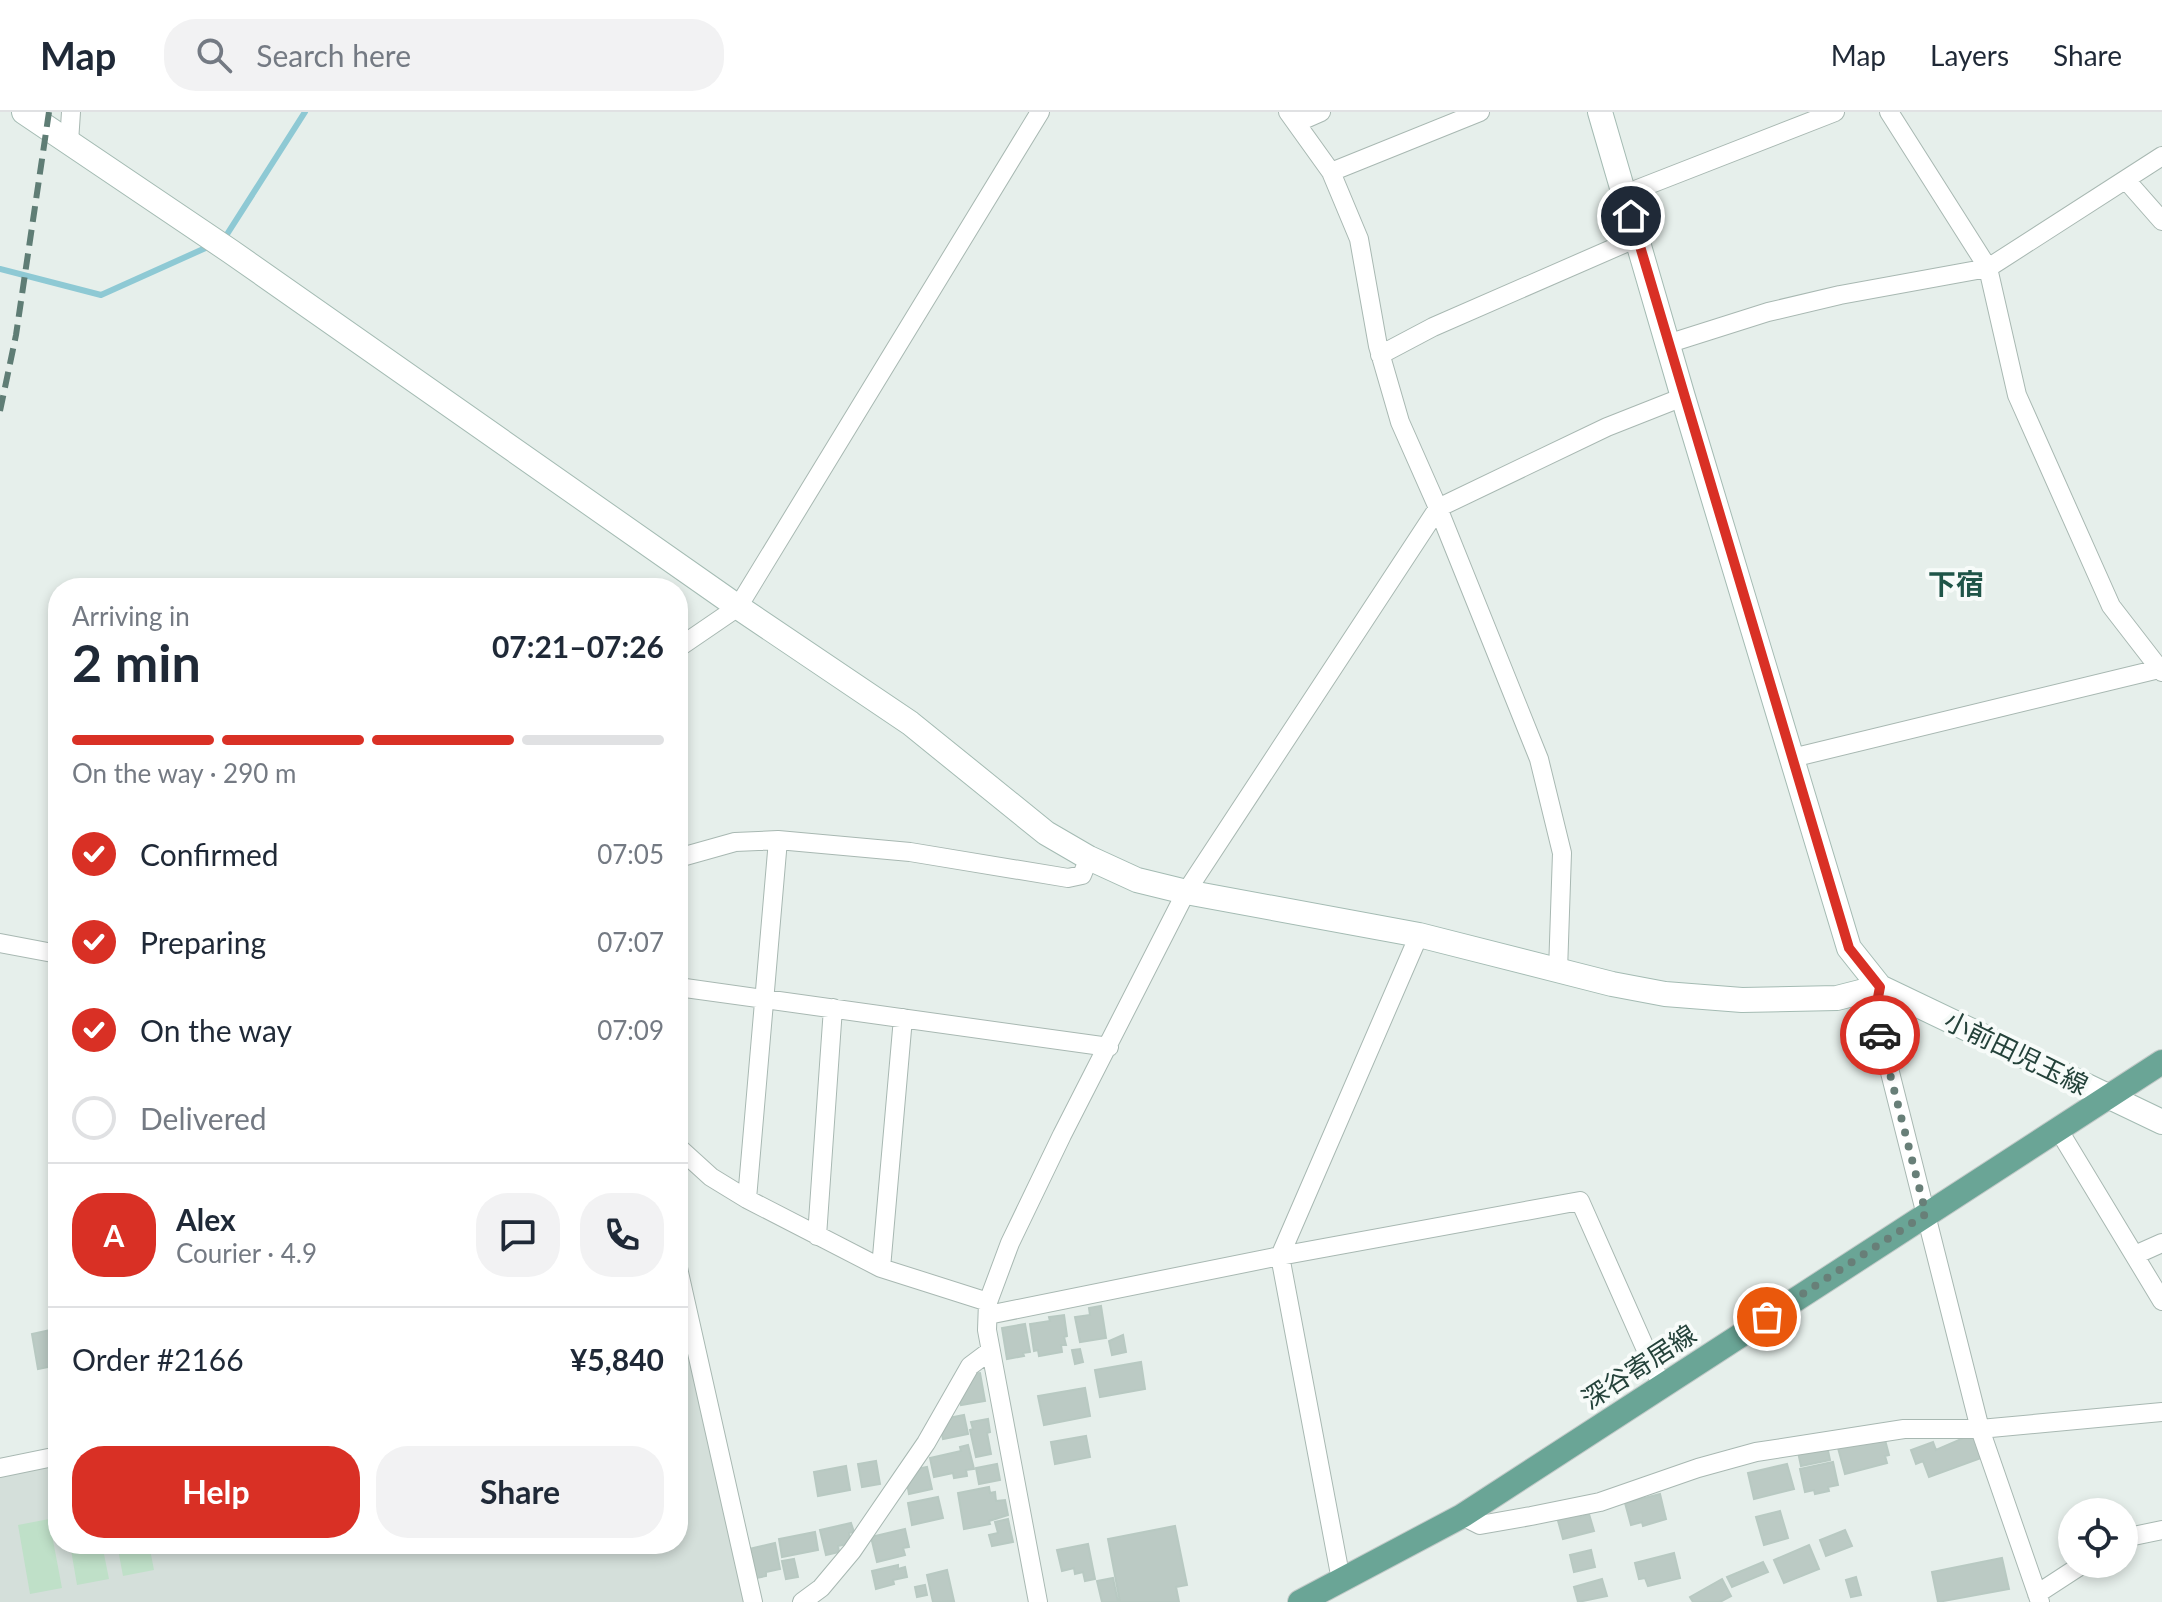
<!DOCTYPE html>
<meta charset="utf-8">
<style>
body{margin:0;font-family:Lato,"Noto Sans JP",sans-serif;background:#f2f2f3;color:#1f2937;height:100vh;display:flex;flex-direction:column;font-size:30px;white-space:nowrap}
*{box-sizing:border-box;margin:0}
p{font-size:26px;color:#747a83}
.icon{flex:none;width:44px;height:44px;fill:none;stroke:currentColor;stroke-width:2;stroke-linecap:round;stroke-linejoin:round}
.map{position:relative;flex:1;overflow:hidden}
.sheet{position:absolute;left:48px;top:466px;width:640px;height:976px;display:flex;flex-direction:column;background:#fff;border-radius:32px;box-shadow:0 4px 12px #0003}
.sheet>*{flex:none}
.tools{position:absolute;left:2058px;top:1386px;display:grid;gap:16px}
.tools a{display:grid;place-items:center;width:80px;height:80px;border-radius:50%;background:#fff;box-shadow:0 4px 12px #0003;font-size:40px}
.pin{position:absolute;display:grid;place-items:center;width:68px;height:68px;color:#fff;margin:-34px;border:4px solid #fff;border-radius:50%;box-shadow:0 2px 8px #0007}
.courier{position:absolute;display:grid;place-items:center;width:80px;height:80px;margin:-40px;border:6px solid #d93025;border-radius:50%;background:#fff;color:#222;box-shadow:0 2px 10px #0007}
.head em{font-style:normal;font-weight:700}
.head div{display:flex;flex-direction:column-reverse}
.head{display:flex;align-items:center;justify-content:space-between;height:136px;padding:0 24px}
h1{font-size:52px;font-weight:700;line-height:60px}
.bar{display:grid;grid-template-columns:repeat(4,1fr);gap:12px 8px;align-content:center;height:96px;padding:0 24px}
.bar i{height:10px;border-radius:6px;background:#e0e1e3}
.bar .current{background:#d93025}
.bar p{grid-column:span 4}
.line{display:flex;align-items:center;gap:20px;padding:0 24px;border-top:2px solid #e0e1e3}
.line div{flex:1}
.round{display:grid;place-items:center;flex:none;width:84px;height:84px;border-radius:32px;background:#f2f2f3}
ol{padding:0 24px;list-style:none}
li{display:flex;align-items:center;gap:24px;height:88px}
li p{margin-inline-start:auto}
li .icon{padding:8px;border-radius:50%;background:#d93025;color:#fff;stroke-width:4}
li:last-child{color:#747a83}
li i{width:44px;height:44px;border:4px solid #e0e1e3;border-radius:50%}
.action{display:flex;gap:16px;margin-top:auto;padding:16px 24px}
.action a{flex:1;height:92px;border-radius:32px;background:#d93025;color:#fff;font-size:32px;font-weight:700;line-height:92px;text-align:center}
.action a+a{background:#f2f2f3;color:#1f2937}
header{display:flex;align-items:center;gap:48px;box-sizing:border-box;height:112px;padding:0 40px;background:#fff;border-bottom:2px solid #e0e1e3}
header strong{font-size:38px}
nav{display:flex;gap:44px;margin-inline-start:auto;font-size:28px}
.search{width:560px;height:72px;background:#f2f2f3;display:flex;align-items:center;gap:20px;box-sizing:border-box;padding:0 28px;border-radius:32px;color:#747a83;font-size:30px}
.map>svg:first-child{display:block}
.built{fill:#d4dfda}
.green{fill:#bfe0c8}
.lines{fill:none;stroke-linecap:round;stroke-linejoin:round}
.stream{stroke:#8ec9d4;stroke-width:6}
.building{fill:#bbcac4;stroke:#b8c9c2;stroke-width:2}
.street-casing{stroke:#a8b8b2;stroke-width:20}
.secondary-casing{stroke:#a4bbb3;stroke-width:26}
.primary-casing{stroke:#c2cac8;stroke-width:26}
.street{stroke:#fff;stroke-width:18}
.secondary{stroke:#fff;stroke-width:24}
.primary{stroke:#6aa596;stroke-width:24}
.rail{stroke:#5f7d75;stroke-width:6;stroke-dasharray:16 8;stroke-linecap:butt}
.done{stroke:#687f78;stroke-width:8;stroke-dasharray:0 14.4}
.route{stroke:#d93025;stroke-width:10}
.labels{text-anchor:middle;stroke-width:8;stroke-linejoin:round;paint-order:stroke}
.street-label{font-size:26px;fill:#24423a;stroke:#f7fbf9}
.neighbourhood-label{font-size:28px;font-weight:bold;fill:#1f5548;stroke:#f7fbf9}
</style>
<header>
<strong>Map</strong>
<div class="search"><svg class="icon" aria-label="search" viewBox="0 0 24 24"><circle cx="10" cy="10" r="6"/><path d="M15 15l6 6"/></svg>Search here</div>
<nav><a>Map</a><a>Layers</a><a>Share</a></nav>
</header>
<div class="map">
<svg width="2162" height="1490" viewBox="0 0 2162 1490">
<rect width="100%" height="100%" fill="#e6efeb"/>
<!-- built -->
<path class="built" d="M 678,1224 L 685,1228 L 744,1490 L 0,1490 L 0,1364 L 58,1351 L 58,1432 L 678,1432 Z"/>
<!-- green -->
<path class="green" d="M 49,1407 L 62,1476 L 30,1482 L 18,1413 Z
M 70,1432 L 102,1432 L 109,1467 L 77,1473 Z
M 117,1432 L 149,1432 L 154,1458 L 123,1464 Z"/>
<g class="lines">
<!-- stream -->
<path class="stream" d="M 224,127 L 305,0
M 0,157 L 101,183 L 210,134"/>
</g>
<!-- building -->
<path class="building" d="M 1101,1194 L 1106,1226 L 1080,1230 L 1075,1205 L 1090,1203 L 1089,1196 Z
M 1064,1203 L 1067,1224 L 1064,1225 L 1066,1233 L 1061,1233 L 1062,1240 L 1039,1244 L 1038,1238 L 1034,1239 L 1030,1212 L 1050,1209 L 1049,1205 Z
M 1025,1212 L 1030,1240 L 1023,1241 L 1024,1244 L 1007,1247 L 1002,1216 Z
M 55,1217 L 58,1228 L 58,1253 L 38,1257 L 32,1222 Z
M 1123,1223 L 1126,1240 L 1112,1243 L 1109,1229 Z
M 1080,1237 L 1083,1250 L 1075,1252 L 1072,1238 Z
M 1141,1250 L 1145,1277 L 1100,1285 L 1095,1258 Z
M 980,1261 L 985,1289 L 961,1293 L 959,1284 L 972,1262 Z
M 1085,1276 L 1090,1304 L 1044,1313 L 1038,1284 Z
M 964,1303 L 968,1322 L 943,1327 L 941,1318 L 949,1306 Z
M 988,1307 L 990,1320 L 987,1321 L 991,1342 L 976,1345 L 970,1318 L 973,1317 L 971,1310 Z
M 1975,1321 L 1984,1345 L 1929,1365 L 1923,1349 L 1916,1352 L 1911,1338 L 1933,1330 L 1936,1338 Z
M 1086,1324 L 1090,1345 L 1055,1352 L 1051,1330 Z
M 1884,1324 L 1889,1343 L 1885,1344 L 1887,1351 L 1845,1362 L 1838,1336 Z
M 968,1333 L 974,1357 L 966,1358 L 967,1364 L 954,1366 L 953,1361 L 934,1365 L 930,1346 L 961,1339 L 960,1335 Z
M 1827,1334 L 1830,1348 L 1801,1354 L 1798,1340 Z
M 876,1349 L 880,1372 L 862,1375 L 858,1352 Z
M 1833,1350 L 1838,1373 L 1828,1375 L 1829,1379 L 1815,1382 L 1814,1378 L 1805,1380 L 1800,1357 Z
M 997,1352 L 1000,1368 L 979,1372 L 976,1356 Z
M 1787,1352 L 1794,1377 L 1754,1387 L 1748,1361 Z
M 846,1354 L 850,1378 L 818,1384 L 814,1360 Z
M 927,1355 L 932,1377 L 909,1382 L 907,1371 L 917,1357 Z
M 989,1375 L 990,1381 L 995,1380 L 996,1389 L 1005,1388 L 1008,1403 L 989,1409 L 990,1412 L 964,1417 L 958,1381 Z
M 1660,1382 L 1666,1407 L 1643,1414 L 1642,1410 L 1631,1413 L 1625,1391 Z
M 938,1385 L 943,1406 L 912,1413 L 908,1391 Z
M 1780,1399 L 1788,1426 L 1764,1433 L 1756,1405 Z
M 1580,1402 L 1581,1405 L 1589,1402 L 1594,1419 L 1563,1427 L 1557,1405 Z
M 1008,1407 L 1013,1430 L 992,1434 L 989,1423 L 998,1421 L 995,1410 Z
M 851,1411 L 854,1420 L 849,1421 L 851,1431 L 838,1434 L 839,1440 L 826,1443 L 820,1418 Z
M 1175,1414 L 1187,1473 L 1176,1475 L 1179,1490 L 1120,1490 L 1108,1427 Z
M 905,1417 L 909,1435 L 903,1436 L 905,1443 L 877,1450 L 871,1425 Z
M 1845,1418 L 1852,1434 L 1826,1444 L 1820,1428 Z
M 815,1420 L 818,1438 L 782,1445 L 779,1427 Z
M 775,1431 L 780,1457 L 766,1460 L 766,1464 L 756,1466 L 749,1437 Z
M 1088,1432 L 1095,1467 L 1085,1469 L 1083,1460 L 1075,1462 L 1074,1456 L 1062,1459 L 1057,1438 Z
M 1809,1433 L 1819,1457 L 1784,1471 L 1774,1448 Z
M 1591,1438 L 1595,1455 L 1574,1460 L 1570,1443 Z
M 1674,1441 L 1680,1466 L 1648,1474 L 1645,1466 L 1639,1467 L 1635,1451 Z
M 2002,1446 L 2009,1477 L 1938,1490 L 1932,1460 Z
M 794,1447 L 798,1465 L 786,1467 L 782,1449 Z
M 1763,1450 L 1768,1460 L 1732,1475 L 1727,1465 Z
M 898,1453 L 898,1457 L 905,1455 L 907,1465 L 893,1468 L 894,1472 L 876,1477 L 872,1459 Z
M 947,1458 L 954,1489 L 933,1490 L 927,1463 Z
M 1856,1465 L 1861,1483 L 1851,1485 L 1846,1468 Z
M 1113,1466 L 1118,1490 L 1102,1490 L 1097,1469 Z
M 1602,1467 L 1607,1484 L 1578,1490 L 1574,1475 Z
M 1722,1467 L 1731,1484 L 1720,1490 L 1693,1490 L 1690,1485 Z
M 925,1473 L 927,1483 L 917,1485 L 915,1475 Z"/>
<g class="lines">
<defs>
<path id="street" d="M 1288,0 L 1331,60 L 1359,127 L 1378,234 L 1400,310 L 1438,396 L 1539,647 L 1562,741 L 1558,859
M 1889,0 L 1988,156 L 2017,283 L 2111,494 L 2162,560
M 1296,11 L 1321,0
M 69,30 L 71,0
M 1331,60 L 1480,0
M 2126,68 L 2162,109
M 1625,82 L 1835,0
M 1667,232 L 1768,200 L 1840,183 L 1988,156 L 2162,44
M 1380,243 L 1433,215 L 1637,126
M 678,536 L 738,495 L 1040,0
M 1792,646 L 2159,557 L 2162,554
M 678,746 L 735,730 L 778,728 L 910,740 L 1068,766 L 1082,763 L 1089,746
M 0,831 L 58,842
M 678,875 L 1109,935
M 1880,875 L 1875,901 L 1980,1317 L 2040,1490
M 2058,1017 L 2162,1189
M 678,1035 L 711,1065 L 747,1087 L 881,1156 L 988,1190
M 747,1087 L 778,728
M 817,1124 L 833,896
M 2135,1143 L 2162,1131
M 678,1156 L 753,1490
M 881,1156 L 903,906
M 988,1203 L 1280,1144 L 1580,1089 L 1662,1274
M 0,1356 L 58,1344
M 1462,1404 L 1480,1413 L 1531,1404 L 1600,1390 L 1698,1356 L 1756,1340 L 1904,1317 L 1980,1317 L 2162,1300
M 2124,1426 L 2162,1418
M 1341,1468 L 1280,1144 L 1419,823
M 2037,1482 L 2083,1452
M 802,1490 L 821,1476 L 852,1439 L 926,1331 L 970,1254 L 990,1239
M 1038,1490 L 987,1218 L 988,1190 L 1010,1131 L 1062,1023 L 1186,780 L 1438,396 L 1607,315 L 1683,285"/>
<path id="secondary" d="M 24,0 L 230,139 L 738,495 L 910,611 L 1046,721 L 1089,746 L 1137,768 L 1186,780 L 1419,823 L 1612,872 L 1665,882 L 1742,888 L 1837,886 L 1880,875
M 1600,0 L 1683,285 L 1849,836 L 1880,875 L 2162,1010"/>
<path id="primary" d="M 1300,1490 L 1462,1404 L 2162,950"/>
</defs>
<!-- street casing -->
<use href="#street" class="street-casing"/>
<!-- secondary casing -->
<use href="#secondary" class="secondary-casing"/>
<!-- primary casing -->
<use href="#primary" class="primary-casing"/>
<!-- street -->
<use href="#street" class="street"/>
<!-- secondary -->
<use href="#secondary" class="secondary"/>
<!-- primary -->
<use href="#primary" class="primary"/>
<!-- rail -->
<path class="rail" d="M 0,299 L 16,223 L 49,0"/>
</g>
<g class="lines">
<!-- done -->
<path class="done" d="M 1767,1205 L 1926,1102 L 1880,923"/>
<!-- route -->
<path class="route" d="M 1631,104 L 1849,836 L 1880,875 L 1875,901 L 1880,923"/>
</g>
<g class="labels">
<!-- street labels -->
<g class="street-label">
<text transform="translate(2016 941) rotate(26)" y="9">小前田児玉線</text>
<text transform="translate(1639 1255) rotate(-33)" y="9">深谷寄居線</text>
</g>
<!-- neighbourhood labels -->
<g class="neighbourhood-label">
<text x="1956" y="482">下宿</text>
</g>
</g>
</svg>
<div class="tools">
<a><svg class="icon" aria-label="locate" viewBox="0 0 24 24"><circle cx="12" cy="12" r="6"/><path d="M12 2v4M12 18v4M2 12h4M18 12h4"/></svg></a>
</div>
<div class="pin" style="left:1767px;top:1205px;background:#ea580c"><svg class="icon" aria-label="bag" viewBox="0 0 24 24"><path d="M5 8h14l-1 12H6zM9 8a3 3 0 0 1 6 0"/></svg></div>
<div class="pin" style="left:1631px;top:104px;background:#1f2937"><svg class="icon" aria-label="home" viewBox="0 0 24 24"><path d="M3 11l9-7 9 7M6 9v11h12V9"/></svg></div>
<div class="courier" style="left:1880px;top:923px"><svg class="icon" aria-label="car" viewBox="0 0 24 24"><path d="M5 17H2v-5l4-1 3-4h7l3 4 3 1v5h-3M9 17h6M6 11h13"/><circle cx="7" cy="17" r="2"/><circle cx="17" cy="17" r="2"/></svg></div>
<section class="sheet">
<div class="head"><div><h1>2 min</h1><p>Arriving in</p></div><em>07:21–07:26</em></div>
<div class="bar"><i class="current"></i><i class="current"></i><i class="current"></i><i></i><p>On the way · 290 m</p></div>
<ol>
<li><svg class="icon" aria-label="check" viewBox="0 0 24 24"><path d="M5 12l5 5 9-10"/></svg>Confirmed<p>07:05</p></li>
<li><svg class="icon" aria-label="check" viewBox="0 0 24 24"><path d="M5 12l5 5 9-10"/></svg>Preparing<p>07:07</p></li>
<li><svg class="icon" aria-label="check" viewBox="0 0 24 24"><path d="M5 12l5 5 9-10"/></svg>On the way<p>07:09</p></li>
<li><i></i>Delivered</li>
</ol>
<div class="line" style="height:144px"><b class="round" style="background:#d93025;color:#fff">A</b><div><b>Alex</b><p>Courier · 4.9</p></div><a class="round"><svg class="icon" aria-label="chat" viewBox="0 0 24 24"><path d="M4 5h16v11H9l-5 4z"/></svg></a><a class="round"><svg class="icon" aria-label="phone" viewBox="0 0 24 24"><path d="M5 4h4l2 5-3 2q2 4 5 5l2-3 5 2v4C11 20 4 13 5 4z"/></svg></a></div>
<div class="line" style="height:104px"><div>Order #2166</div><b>¥5,840</b></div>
<div class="action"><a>Help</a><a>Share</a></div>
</section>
</div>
